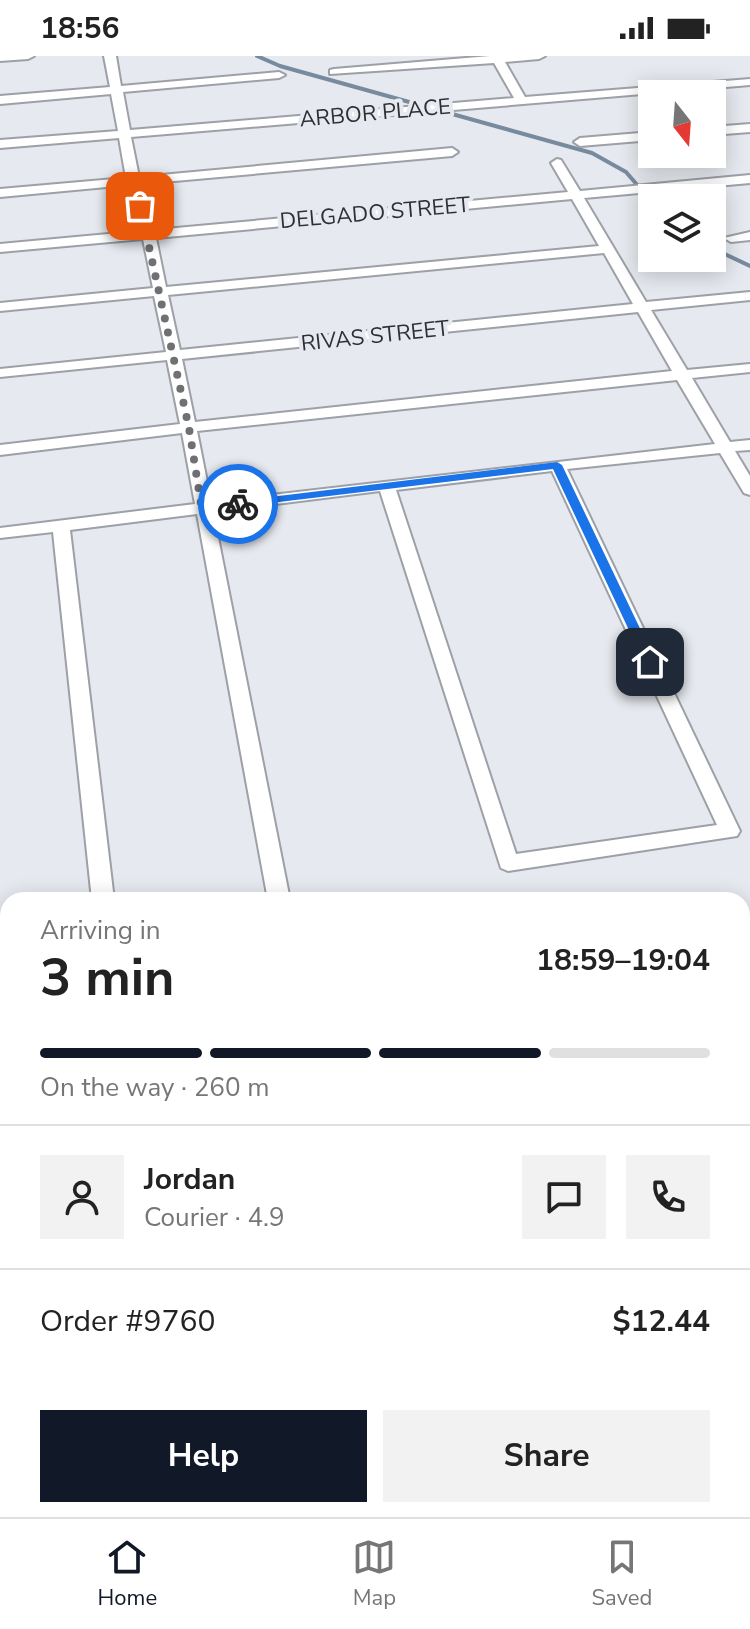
<!DOCTYPE html>
<meta charset="utf-8">
<style>
body{margin:0;font-family:"Nunito Sans",sans-serif;background:#f2f2f2;color:#222;height:100vh;display:flex;flex-direction:column;font-size:30px;white-space:nowrap}
*{box-sizing:border-box;margin:0}
p{font-size:26px;color:#767676}
.icon{flex:none;width:44px;height:44px;fill:none;stroke:currentColor;stroke-width:2;stroke-linecap:round;stroke-linejoin:round}
.map{position:relative;flex:1;overflow:hidden}
.side{position:absolute;left:0px;top:836px;width:750px;height:626px;display:flex;flex-direction:column;background:#fff;border-radius:24px 24px 0 0;box-shadow:0 4px 20px #0003}
.side>*{flex:none}
.needle{width:52px;rotate:163deg}
.fabs{position:absolute;left:638px;top:24px;display:grid;gap:16px}
.fabs a{display:grid;place-items:center;width:88px;height:88px;border-radius:0px;background:#fff;box-shadow:0 4px 20px #0003;font-size:40px}
.pin{position:absolute;display:grid;place-items:center;width:68px;height:68px;color:#fff;margin:-34px;border-radius:16px;box-shadow:0 4px 12px #0006}
.courier{position:absolute;display:grid;place-items:center;width:80px;height:80px;margin:-40px;border:6px solid #1a73e8;border-radius:50%;background:#fff;color:#222;box-shadow:0 2px 10px #0007}
.head em{font-style:normal;font-weight:700}
.head div{display:flex;flex-direction:column-reverse}
.head{display:flex;align-items:center;justify-content:space-between;height:136px;padding:0 40px}
h1{font-size:52px;font-weight:700;line-height:60px}
.bar{display:grid;grid-template-columns:repeat(4,1fr);gap:12px 8px;align-content:center;height:96px;padding:0 40px}
.bar i{height:10px;border-radius:6px;background:#e0e0e0}
.bar .current{background:#111827}
.bar p{grid-column:span 4}
.line{display:flex;align-items:center;gap:20px;padding:0 40px;border-top:2px solid #e0e0e0}
.line div{flex:1}
.round{display:grid;place-items:center;flex:none;width:84px;height:84px;border-radius:0px;background:#f2f2f2}
.action{display:flex;gap:16px;margin-top:auto;padding:16px 40px}
.action a{flex:1;height:92px;border-radius:0px;background:#111827;color:#fff;font-size:32px;font-weight:700;line-height:92px;text-align:center}
.action a+a{background:#f2f2f2;color:#222}
.status{display:flex;justify-content:space-between;align-items:center;height:56px;padding:0 40px;background:#fff;direction:ltr}
.status svg{height:22px;fill:currentColor}
.dock{display:flex;justify-content:space-around;align-items:center;height:112px;border-top:2px solid #e0e0e0;background:#fff;font-size:22px;color:#767676}
.dock a{display:grid;justify-items:center;gap:4px}
.dock .current{color:#111827}
.map>svg:first-child{display:block}
.green{fill:#bdc7a5}
.lines{fill:none;stroke-linecap:round;stroke-linejoin:round}
.stream{stroke:#788b9e;stroke-width:4}
.minor-casing{stroke:#9da0a6;stroke-width:4}
.minor{fill:#fff;fill-rule:evenodd}
.route{fill:#1a73e8}
.done{stroke:#6e7074;stroke-width:8;stroke-dasharray:0 14.4}
.labels{text-anchor:middle;stroke-width:8;stroke-linejoin:round;paint-order:stroke}
.far-street-label{font-size:22px;fill:#2d2f31;stroke:#e6e9ef}
</style>
<div class="status"><b>18:56</b><svg viewBox="0 0 49 12"><path d="M0 12V9h3v3zM5 12V6h3v6zM10 12V3h3v9zM15 12V0h3v12zM26 1h20v11H26zM47 4h2v5h-2z"/></svg></div>
<div class="map">
<svg width="750" height="1461" viewBox="0 0 750 1461">
<rect width="100%" height="100%" fill="#e6e9ef"/>
<!-- green -->
<path class="green" d="M 8,990 L 8,1097 L 0,1098 L 0,991 Z"/>
<g class="lines">
<!-- stream -->
<path class="stream" d="M 257,0 L 280,10 L 592,97 L 626,116 L 652,146
M 712,192 L 750,210"/>
<defs>
<path id="minor" d="M 0,0 L 34,0 L 28,3 L 0,5 Z
M 104,0 L 116,0 L 121,30 L 279,16 L 285,19 L 279,22 L 123,36 L 130,74 L 514,42 L 494,7 L 330,18 L 330,14 L 334,13 L 490,0 L 545,0 L 539,3 L 505,6 L 525,41 L 750,23 L 750,29 L 131,81 L 139,121 L 452,92 L 458,96 L 452,100 L 141,128 L 154,174 L 568,136 L 551,107 L 557,103 L 561,104 L 580,135 L 750,119 L 750,127 L 584,142 L 646,246 L 750,236 L 750,244 L 651,254 L 687,314 L 750,308 L 750,316 L 692,322 L 730,386 L 750,384 L 750,394 L 735,395 L 750,420 L 750,439 L 744,437 L 720,397 L 567,413 L 740,775 L 737,780 L 508,815 L 501,812 L 380,435 L 213,456 L 290,844 L 268,844 L 197,458 L 70,474 L 114,844 L 92,844 L 53,476 L 0,482 L 0,472 L 195,448 L 182,377 L 0,399 L 0,389 L 180,368 L 167,304 L 0,321 L 0,313 L 166,296 L 154,240 L 0,255 L 0,247 L 153,232 L 143,183 L 0,196 L 0,188 L 141,175 L 128,129 L 0,141 L 0,133 L 126,122 L 119,82 L 0,92 L 0,84 L 118,75 L 111,38 L 0,48 L 0,40 L 110,31 ZM 572,143 L 599,190 L 166,231 L 156,182 ZM 604,197 L 633,248 L 180,294 L 168,239 ZM 638,256 L 672,315 L 195,366 L 182,303 ZM 677,324 L 715,388 L 211,446 L 197,375 ZM 552,415 L 717,769 L 516,798 L 396,434 Z
M 750,68 L 750,76 L 712,79 L 712,71 Z
M 652,76 L 652,84 L 580,90 L 574,86 L 580,82 Z
M 750,176 L 750,184 L 731,186 L 724,182 Z
M 750,863 L 750,879 L 742,880 L 742,864 Z
M 750,1000 L 750,1020 L 742,1021 L 742,1001 Z
M 0,1098 L 8,1098 L 8,1120 L 0,1120 Z
M 750,1163 L 750,1185 L 742,1186 L 742,1164 Z
M 750,1358 L 750,1386 L 742,1388 L 742,1360 Z
M 383,1454 L 411,1454 L 413,1461 L 385,1461 Z"/>
</defs>
<!-- minor casing -->
<use href="#minor" class="minor-casing"/>
<!-- minor -->
<use href="#minor" class="minor"/>
</g>
<!-- route -->
<path class="route" d="M 557,406 L 562,409 L 656,606 L 654,609 L 644,606 L 553,413 L 238,451 L 233,448 L 238,445 Z"/>
<g class="lines">
<!-- done -->
<path class="done" d="M 140,150 L 189,372 L 202,454 L 238,448"/>
</g>
<g class="labels">
<!-- far-street labels -->
<g class="far-street-label">
<text transform="translate(375 56) rotate(-5)" y="8">ARBOR PLACE</text>
<text transform="translate(375 156) rotate(-5)" y="8">DELGADO STREET</text>
<text transform="translate(375 279) rotate(-6)" y="8">RIVAS STREET</text>
</g>
</g>
</svg>
<div class="fabs">
<a><svg class="needle" viewBox="-14 -14 28 28"><path d="M0-13l5 13h-10z" fill="#e53935"/><path d="M0 13l5-13h-10z" fill="#767676"/></svg></a>
<a><svg class="icon" aria-label="layers" viewBox="0 0 24 24"><path d="M12 4l9 5-9 5-9-5zM3 14l9 5 9-5"/></svg></a>
</div>
<div class="pin" style="left:140px;top:150px;background:#ea580c"><svg class="icon" aria-label="bag" viewBox="0 0 24 24"><path d="M5 8h14l-1 12H6zM9 8a3 3 0 0 1 6 0"/></svg></div>
<div class="pin" style="left:650px;top:606px;background:#1f2937"><svg class="icon" aria-label="home" viewBox="0 0 24 24"><path d="M3 11l9-7 9 7M6 9v11h12V9"/></svg></div>
<div class="courier" style="left:238px;top:448px"><svg class="icon" aria-label="bike" viewBox="0 0 24 24"><circle cx="6" cy="16" r="4"/><circle cx="18" cy="16" r="4"/><path d="M6 16l4-8h5l3 8M10 8l3 8H6M13 5h3"/></svg></div>
<section class="side">
<div class="head"><div><h1>3 min</h1><p>Arriving in</p></div><em>18:59–19:04</em></div>
<div class="bar"><i class="current"></i><i class="current"></i><i class="current"></i><i></i><p>On the way · 260 m</p></div>
<div class="line" style="height:144px"><a class="round"><svg class="icon" aria-label="person" viewBox="0 0 24 24"><circle cx="12" cy="8" r="4"/><path d="M4 21q1-7 8-7t8 7"/></svg></a><div><b>Jordan</b><p>Courier · 4.9</p></div><a class="round"><svg class="icon" aria-label="chat" viewBox="0 0 24 24"><path d="M4 5h16v11H9l-5 4z"/></svg></a><a class="round"><svg class="icon" aria-label="phone" viewBox="0 0 24 24"><path d="M5 4h4l2 5-3 2q2 4 5 5l2-3 5 2v4C11 20 4 13 5 4z"/></svg></a></div>
<div class="line" style="height:104px"><div>Order #9760</div><b>$12.44</b></div>
<div class="action"><a>Help</a><a>Share</a></div>
</section>
</div>
<nav class="dock">
<a class="current"><svg class="icon" aria-label="home" viewBox="0 0 24 24"><path d="M3 11l9-7 9 7M6 9v11h12V9"/></svg>Home</a>
<a><svg class="icon" aria-label="map" viewBox="0 0 24 24"><path d="M3 6l6-2 6 2 6-2v14l-6 2-6-2-6 2zM9 4v14M15 6v14"/></svg>Map</a>
<a><svg class="icon" aria-label="saved" viewBox="0 0 24 24"><path d="M7 4h10v16l-5-4-5 4z"/></svg>Saved</a>
</nav>
